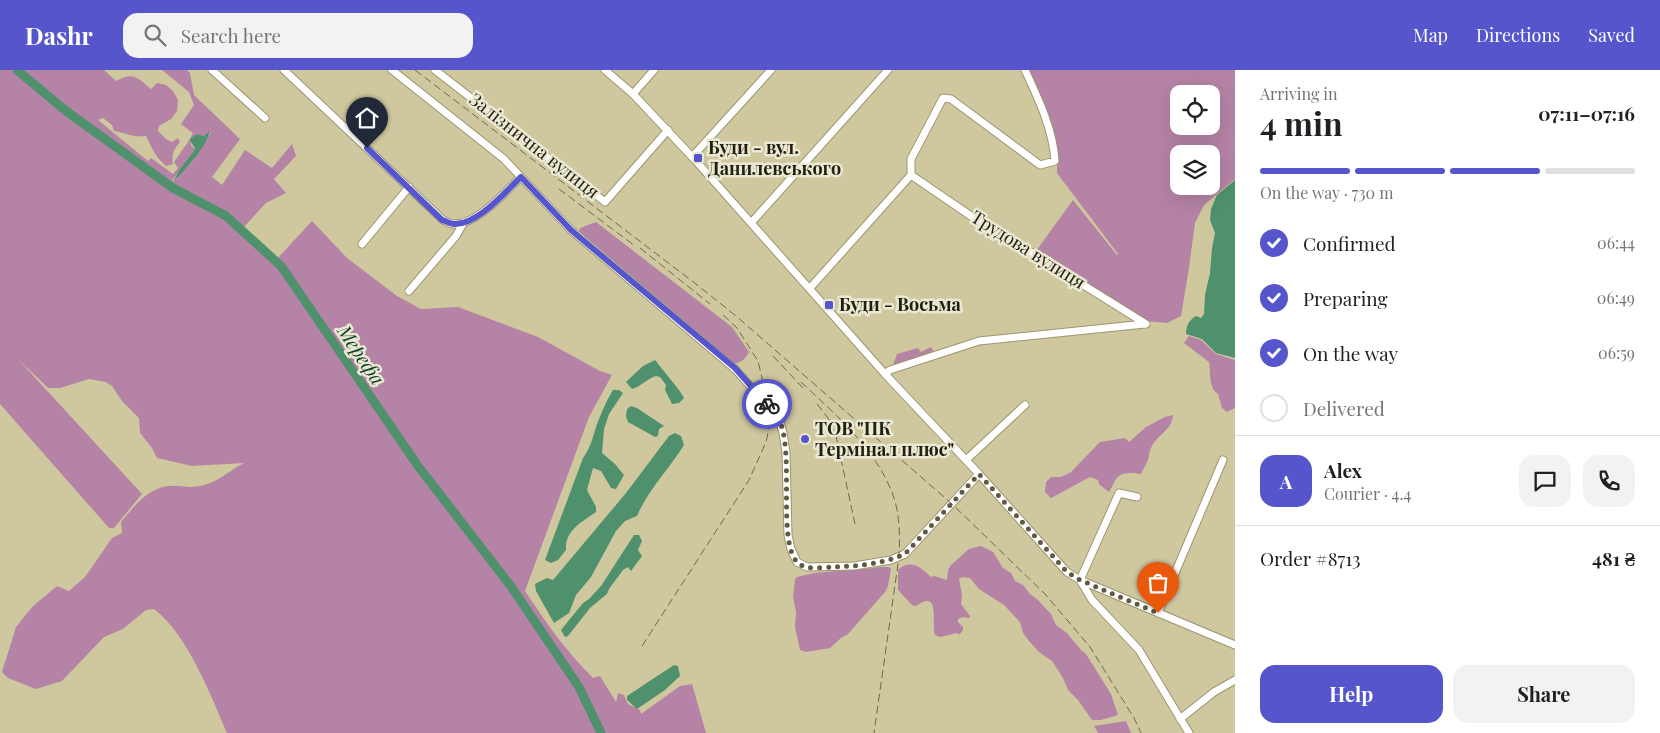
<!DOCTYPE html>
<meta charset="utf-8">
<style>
body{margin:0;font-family:"Playfair Display",serif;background:#f2f2f2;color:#202124;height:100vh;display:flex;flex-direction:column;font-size:19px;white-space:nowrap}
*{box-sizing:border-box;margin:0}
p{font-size:16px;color:#757577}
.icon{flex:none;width:28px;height:28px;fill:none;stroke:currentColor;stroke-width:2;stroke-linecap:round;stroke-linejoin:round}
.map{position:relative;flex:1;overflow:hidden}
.details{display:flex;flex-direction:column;background:#fff;width:425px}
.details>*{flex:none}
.fabs{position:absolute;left:1170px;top:15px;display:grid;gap:10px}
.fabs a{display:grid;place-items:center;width:50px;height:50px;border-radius:10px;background:#fff;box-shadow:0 5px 20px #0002;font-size:25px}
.pin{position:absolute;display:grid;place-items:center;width:42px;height:42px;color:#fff;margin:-51px -21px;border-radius:50% 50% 50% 0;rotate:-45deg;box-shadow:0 0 5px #0007}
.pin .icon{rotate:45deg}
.courier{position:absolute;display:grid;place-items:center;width:50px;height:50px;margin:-25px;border:4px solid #5655cc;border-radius:50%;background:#fff;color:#222;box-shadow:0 1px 6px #0007}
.overview em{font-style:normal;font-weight:700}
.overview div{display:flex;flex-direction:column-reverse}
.overview{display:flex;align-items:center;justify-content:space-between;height:85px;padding:0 25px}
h1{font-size:32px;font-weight:700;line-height:38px}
.bar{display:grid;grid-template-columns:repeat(4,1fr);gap:8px 5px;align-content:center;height:60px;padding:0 25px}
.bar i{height:6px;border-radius:4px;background:#e0e0e0}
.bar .current{background:#5655cc}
.bar p{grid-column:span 4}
.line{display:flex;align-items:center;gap:12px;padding:0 25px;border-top:1px solid #e0e0e0}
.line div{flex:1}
.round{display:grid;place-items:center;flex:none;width:52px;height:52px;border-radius:15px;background:#f2f2f2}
ol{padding:0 25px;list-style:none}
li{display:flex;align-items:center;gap:15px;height:55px}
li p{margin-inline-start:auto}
li .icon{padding:5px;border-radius:50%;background:#5655cc;color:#fff;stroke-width:4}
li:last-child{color:#757577}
li i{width:28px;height:28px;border:2px solid #e0e0e0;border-radius:50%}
.button{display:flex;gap:10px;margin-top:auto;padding:10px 25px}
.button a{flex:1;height:58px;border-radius:15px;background:#5655cc;color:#fff;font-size:20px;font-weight:700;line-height:58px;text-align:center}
.button a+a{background:#f2f2f2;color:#202124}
header{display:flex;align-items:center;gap:30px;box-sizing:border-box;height:70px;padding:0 25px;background:#5655cc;color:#fff}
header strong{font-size:24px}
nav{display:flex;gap:28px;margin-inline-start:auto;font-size:18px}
.search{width:350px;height:45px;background:#f2f2f2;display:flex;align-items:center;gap:12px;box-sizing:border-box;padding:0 18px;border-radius:15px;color:#757577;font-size:19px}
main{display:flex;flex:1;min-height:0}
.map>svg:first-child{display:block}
.green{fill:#b583a5;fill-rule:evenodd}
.water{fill:#4f916d}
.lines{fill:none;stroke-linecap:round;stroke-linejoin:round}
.river{stroke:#4f916d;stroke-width:9}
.minor-casing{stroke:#9d956e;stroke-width:9}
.minor{stroke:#fff;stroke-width:7}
.rail{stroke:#6d684d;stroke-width:1;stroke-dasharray:8 4;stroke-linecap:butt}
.done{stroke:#5f5a41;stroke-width:5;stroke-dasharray:0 9}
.route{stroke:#5655cc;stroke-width:6}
.poi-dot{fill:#5655cc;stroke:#ebe8d3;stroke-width:2}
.labels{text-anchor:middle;stroke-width:5;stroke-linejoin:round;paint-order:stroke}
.street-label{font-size:18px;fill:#221f0f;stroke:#ebe8d3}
.poi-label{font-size:18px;font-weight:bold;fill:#221f0f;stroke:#ebe8d3;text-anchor:start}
.water-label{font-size:19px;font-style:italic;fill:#0b4229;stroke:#ebe8d3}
</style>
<header>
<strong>Dashr</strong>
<div class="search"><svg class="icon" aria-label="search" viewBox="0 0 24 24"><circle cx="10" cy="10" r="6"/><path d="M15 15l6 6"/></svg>Search here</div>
<nav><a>Map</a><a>Directions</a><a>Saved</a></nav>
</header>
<main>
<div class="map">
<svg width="1235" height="663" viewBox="0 0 1235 663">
<rect width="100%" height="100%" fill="#cfc89f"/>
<!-- green -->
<path class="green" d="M 0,0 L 104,0 L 116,11 C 133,1 138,8 151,19 L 157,13 L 166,15 L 173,21 L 178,30 L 177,41 L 171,49 L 159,56 L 158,61 L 166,69 L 172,72 L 178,68 L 180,72 C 174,79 171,85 173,94 L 166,96 C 155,87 152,78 146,66 C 134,68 126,63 114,61 L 112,55 L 103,48 L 98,50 L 148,91 L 151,88 L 173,104 L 178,98 L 174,92 L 188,72 L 193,63 L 181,54 L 194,35 L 189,22 L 162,0 L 187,0 L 190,3 L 194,25 L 240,69 L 212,107 L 222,115 L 245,80 L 272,98 L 292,74 L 296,86 L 274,109 L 286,123 L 266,133 L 243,158 L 277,189 L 312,151 L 347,188 L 397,226 L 421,239 L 458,237 L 538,267 L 600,301 L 612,305 L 589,347 L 525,521 C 547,554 565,580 593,608 L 600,606 L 616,632 L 618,623 L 624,625 L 628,634 L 640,640 L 641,644 L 680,616 L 692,614 L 706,663 L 227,663 C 210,624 188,565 154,539 L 146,540 L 123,559 L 104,567 L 62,611 L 36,619 L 8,608 L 2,602 L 16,557 L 33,536 L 57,516 L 69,521 L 85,507 L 112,468 L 122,463 L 121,452 C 136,434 151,414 177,416 C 188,417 196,418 207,414 C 220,410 232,399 244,393 L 192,396 L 157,388 L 152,378 L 140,363 L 139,348 L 122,331 L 112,316 L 106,312 L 89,309 L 60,318 L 48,318 L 18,289 L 142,424 L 114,458 L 109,458 L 0,334 ZM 211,62 L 193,91 L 174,111 L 172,111 L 194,81 L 195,79 L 191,75 L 190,70 L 198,64 L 204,66 Z
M 1027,0 L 1235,0 L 1235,109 L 1204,135 L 1195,153 L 1189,198 L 1181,246 L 1167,253 L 1144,251 L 1036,181 L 1073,130 L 1117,185 L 1118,184 L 1057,103 C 1059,68 1043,31 1027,0 ZM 1179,24 L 1211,24 L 1211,56 L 1179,56 ZM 1179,84 L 1211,84 L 1211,116 L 1179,116 Z
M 596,152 L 732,257 L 749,282 C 745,289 741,294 732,293 L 579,165 L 580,158 Z
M 1189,266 L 1201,270 L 1216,284 L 1235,290 L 1235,338 L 1227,342 L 1222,338 L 1218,324 C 1208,317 1211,303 1209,292 L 1184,273 Z
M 931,277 L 934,282 L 917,288 L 893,295 L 897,284 L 918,278 L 921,282 Z
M 1173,345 C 1172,361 1157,364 1151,378 C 1149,382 1149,386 1148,390 C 1146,395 1143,399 1141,404 C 1134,403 1122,401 1117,408 C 1114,411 1112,418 1109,422 L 1099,414 L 1098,410 L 1090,407 L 1051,428 L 1045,422 L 1046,412 L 1051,407 L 1061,407 L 1071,402 L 1100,372 L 1125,368 L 1129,372 L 1146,357 L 1165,347 Z
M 981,476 L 993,482 L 1003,498 L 1011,503 L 1015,511 L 1023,515 L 1030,524 L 1038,530 L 1051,544 L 1056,555 L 1067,563 L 1081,580 L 1086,584 L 1111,624 L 1118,645 L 1101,650 L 1092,650 L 1078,630 L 1068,620 L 1063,608 L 1052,591 L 1039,582 L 1029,571 L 1023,563 L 1020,552 L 1004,535 L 979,519 L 970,508 L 962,507 L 959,509 L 962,525 L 961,534 L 970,546 L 969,548 L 963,547 L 958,549 L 958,552 L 963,557 L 963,560 L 959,565 L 957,563 L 940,567 L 935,565 C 931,553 941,518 916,536 L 912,535 L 898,520 L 898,500 C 910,488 922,498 931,507 L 934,506 L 947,510 L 948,500 L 951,495 L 969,479 Z
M 880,497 L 889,497 L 891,499 L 888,516 L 885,522 L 848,564 L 841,568 L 830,578 L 806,582 L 800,580 L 795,557 L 796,542 L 793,527 L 795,509 L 797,507 C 824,499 853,502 880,497 Z
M 1126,651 L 1131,663 L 1098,663 L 1094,656 Z"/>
<!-- water -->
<path class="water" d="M 210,61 C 205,79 187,98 173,112 L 180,99 L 194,81 L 195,78 L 190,71 L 191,68 L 198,64 L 204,66 Z
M 1235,110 L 1235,288 L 1216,283 L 1202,269 L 1186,264 C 1186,256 1189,250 1196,246 L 1201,248 L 1204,244 L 1205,225 L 1210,203 L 1212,178 L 1215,163 L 1210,150 L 1211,139 L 1217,125 Z
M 655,290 L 679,320 L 684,328 L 679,333 L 672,334 L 665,320 L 666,315 L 660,307 L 656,306 C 646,309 642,316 632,319 L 626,312 L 643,296 Z
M 613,320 L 619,320 L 623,323 L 609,344 L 604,359 L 602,383 L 615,394 L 624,405 L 616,419 L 611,418 L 601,401 L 593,398 L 587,420 L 596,437 L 596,442 C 582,452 565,460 566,480 L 558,490 L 551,493 L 545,490 L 583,388 C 591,377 593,366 597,354 C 602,342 606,331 613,320 Z
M 631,336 L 637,338 L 664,356 L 659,359 L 658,366 L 655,367 L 628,352 L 626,346 L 627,339 Z
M 675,363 L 681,366 L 684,375 C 669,399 648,420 637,446 L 625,451 L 616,461 L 591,507 L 576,525 L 569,543 L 554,553 L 536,521 L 535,514 L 547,508 L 553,510 L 626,423 L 669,366 Z
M 634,465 L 639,465 L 642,471 L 638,480 L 642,486 L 631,501 L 628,497 L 623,500 L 609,519 L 607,524 L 590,538 L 568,566 L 565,567 L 561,560 L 583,533 L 589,529 L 601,516 Z
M 674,595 L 678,596 L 680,606 L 665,620 L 637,639 L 627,630 L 627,626 Z"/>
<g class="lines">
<!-- river -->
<path class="river" d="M 17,0 L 66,41 L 173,118 L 226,146 L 281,196 L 418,396 L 510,515 L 579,617 L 601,663"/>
<defs>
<path id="minor" d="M 212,0 L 265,48
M 284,0 L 443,150 C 446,151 450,154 454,154 C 478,154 505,122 521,107
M 392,0 L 504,89 L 571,160 L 735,299 L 769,337 L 779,349 L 783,363 L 786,382 L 788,465 L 791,479 L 797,492 L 807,497 L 854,496 L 891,490 L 905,484 L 979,404
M 435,0 L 605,132 L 668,60
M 605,0 L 633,24 L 696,91 L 885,304 L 979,404 L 1067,502 L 1080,510 L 1235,575
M 633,24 L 654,0
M 692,87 L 771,0
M 911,105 L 987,157 L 1008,168 L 1146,254
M 751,153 L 888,0
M 362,174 L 409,117
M 810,218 L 911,105 L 911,89 L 943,28 L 951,29 L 1040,95 L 1055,91 C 1053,59 1038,28 1025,0
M 409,221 L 456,166 L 464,152
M 885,304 L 890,300 L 979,271 L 1145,254
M 966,390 L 1025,335
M 1137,427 L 1119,423 L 1080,510 L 1092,530 L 1139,580 L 1189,663
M 1158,543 L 1223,390
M 1180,649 L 1214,622 L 1235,610"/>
</defs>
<!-- minor casing -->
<use href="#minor" class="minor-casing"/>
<!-- minor -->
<use href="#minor" class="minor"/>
<!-- rail -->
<path class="rail" d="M 415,0 L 696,214 L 736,246 L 951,433 L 1045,524 L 1090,577 L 1134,648 L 1141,663
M 559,119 L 635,176
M 640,178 L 710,234
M 773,286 L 804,319
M 801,312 C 836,345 876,379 893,425 C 900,444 900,467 899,487 L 874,663
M 817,334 L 828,348 L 836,366 L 855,454
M 642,576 L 749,410 L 766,372 L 770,354 L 769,337 L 758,291 L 737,258 L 722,244"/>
</g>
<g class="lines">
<!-- done -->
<path class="done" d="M 767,334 C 771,339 776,344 779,349 C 795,383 777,470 797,492 C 805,501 823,497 834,497 C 858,496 883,494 905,484 L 979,404 L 1067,502 L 1080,510 L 1158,543"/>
<!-- route -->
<path class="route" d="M 367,78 L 442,150 C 446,151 450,154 454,154 C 478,155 505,122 521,107 L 571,160 L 735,298 L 767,334"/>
</g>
<!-- markers -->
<g class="poi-dot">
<rect x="693" y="83" width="10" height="10" rx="2.5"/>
<rect x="824" y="230" width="10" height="10" rx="2.5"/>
<circle cx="805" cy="369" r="5"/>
</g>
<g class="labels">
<!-- street labels -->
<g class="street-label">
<text transform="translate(534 76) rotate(38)" y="6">Залізнична вулиця</text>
<text transform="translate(1028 180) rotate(32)" y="6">Трудова вулиця</text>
</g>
<!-- poi labels -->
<g class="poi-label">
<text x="708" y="84">Буди - вул.<tspan x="708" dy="21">Данилевського</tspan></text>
<text x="839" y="241">Буди - Восьма</text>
<text x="815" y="365">ТОВ "ПК<tspan x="815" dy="21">Термінал плюс"</tspan></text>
</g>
<!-- water labels -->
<g class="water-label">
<text transform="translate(361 285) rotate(56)" y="7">Мерефа</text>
</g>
</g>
</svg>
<div class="fabs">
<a><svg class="icon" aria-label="locate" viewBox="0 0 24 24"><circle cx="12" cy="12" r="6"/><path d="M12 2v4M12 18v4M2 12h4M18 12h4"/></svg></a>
<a><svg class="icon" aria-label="layers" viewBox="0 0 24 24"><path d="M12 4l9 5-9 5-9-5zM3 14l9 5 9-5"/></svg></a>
</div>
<div class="pin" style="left:1158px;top:543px;background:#ea580c"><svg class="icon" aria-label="bag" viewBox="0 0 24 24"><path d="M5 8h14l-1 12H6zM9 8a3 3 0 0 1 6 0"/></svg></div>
<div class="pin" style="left:367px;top:78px;background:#1f2937"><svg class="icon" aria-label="home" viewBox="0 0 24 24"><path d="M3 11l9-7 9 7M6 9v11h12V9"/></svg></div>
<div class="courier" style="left:767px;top:334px"><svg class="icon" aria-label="bike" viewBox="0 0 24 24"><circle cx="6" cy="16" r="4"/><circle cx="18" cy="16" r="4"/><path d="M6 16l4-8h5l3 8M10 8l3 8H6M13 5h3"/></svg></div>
</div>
<section class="details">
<div class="overview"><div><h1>4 min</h1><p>Arriving in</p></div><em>07:11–07:16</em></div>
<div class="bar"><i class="current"></i><i class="current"></i><i class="current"></i><i></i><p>On the way · 730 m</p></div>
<ol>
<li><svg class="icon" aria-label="check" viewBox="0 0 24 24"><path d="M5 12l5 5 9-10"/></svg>Confirmed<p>06:44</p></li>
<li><svg class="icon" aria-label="check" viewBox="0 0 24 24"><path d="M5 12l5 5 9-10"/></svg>Preparing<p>06:49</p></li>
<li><svg class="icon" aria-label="check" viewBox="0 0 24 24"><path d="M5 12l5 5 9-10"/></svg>On the way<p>06:59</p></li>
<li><i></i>Delivered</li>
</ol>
<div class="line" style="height:90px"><b class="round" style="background:#5655cc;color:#fff">A</b><div><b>Alex</b><p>Courier · 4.4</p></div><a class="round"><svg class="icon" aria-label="chat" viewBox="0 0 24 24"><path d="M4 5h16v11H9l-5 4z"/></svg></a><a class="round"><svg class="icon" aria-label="phone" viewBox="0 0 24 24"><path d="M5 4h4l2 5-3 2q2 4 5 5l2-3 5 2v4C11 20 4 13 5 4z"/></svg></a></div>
<div class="line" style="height:65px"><div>Order #8713</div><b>481 ₴</b></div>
<div class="button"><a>Help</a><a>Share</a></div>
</section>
</main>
